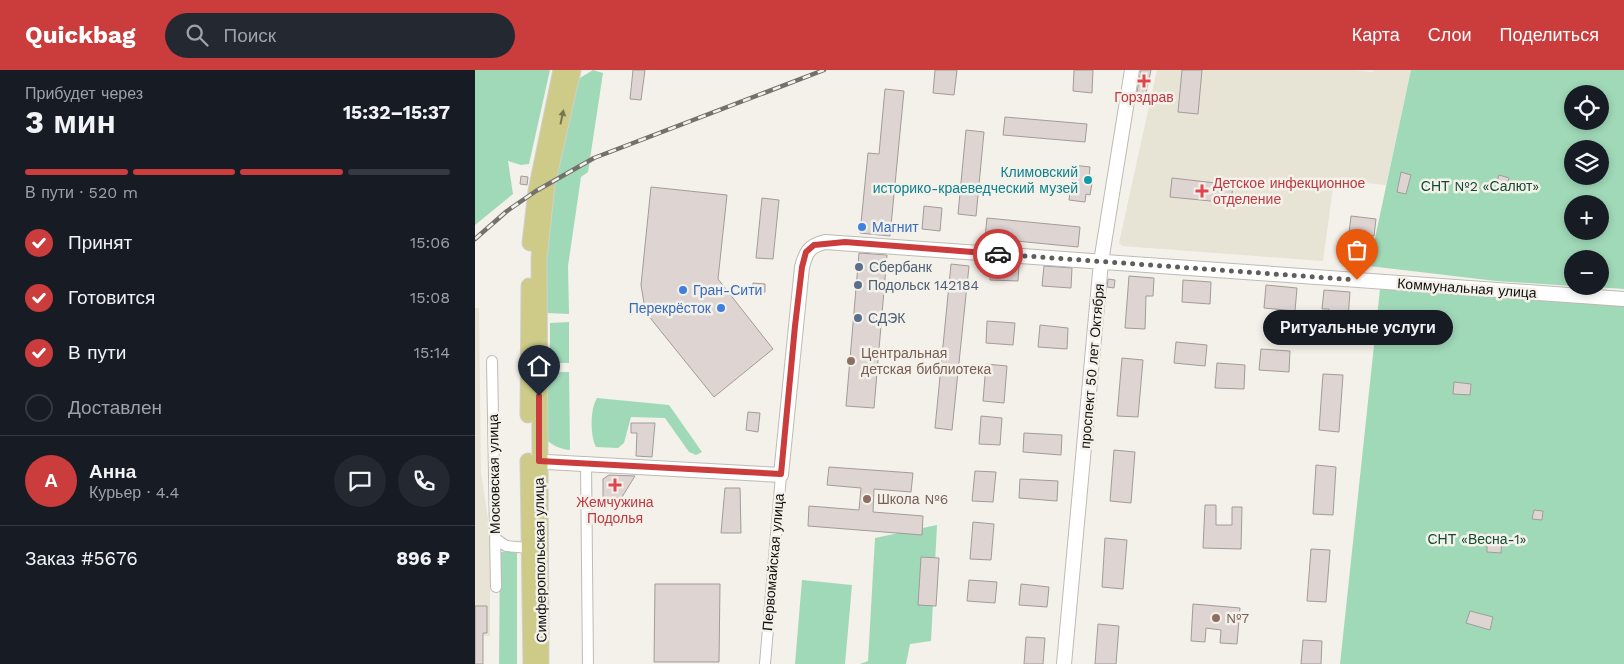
<!DOCTYPE html>
<html lang="ru">
<meta charset="utf-8">
<style>
body{margin:0;font-family:"Work Sans",sans-serif;background:#242831;color:#f1f3f6;height:100vh;display:flex;flex-direction:column;font-size:19px;white-space:nowrap}
*{box-sizing:border-box;margin:0}
p{font-size:16px;color:#9ea1a6}
.icon{flex:none;width:28px;height:28px;fill:none;stroke:currentColor;stroke-width:2;stroke-linecap:round;stroke-linejoin:round}
.map{position:relative;flex:1;overflow:hidden}
.drawer{display:flex;flex-direction:column;background:#171b24;width:475px}
.drawer>*{flex:none}
.controls{position:absolute;left:1089px;top:15px;display:grid;gap:10px}
.controls a{display:grid;place-items:center;width:45px;height:45px;border-radius:50%;background:#171b24;box-shadow:0 2px 8px #0003;font-size:25px}
.pin{position:absolute;display:grid;place-items:center;width:42px;height:42px;color:#fff;margin:-51px -21px;border-radius:50% 50% 50% 0;rotate:-45deg;box-shadow:0 0 5px #0007}
.pin .icon{rotate:45deg}
.courier{position:absolute;display:grid;place-items:center;width:50px;height:50px;margin:-25px;border:4px solid #cb3c3d;border-radius:50%;background:#fff;color:#222;box-shadow:0 1px 6px #0007}
.bubble{position:absolute;height:35px;border-radius:18px;background:#171b24;box-shadow:0 2px 8px #0003;font-size:16px;font-weight:700;line-height:35px;text-align:center}
.headline em{font-style:normal;font-weight:700}
.headline div{display:flex;flex-direction:column-reverse}
.headline{display:flex;align-items:center;justify-content:space-between;height:85px;padding:0 25px}
h1{font-size:32px;font-weight:700;line-height:38px}
.bar{display:grid;grid-template-columns:repeat(4,1fr);gap:8px 5px;align-content:center;height:60px;padding:0 25px}
.bar i{height:6px;border-radius:4px;background:#363941}
.bar .current{background:#cb3c3d}
.bar p{grid-column:span 4}
.line{display:flex;align-items:center;gap:12px;padding:0 25px;border-top:1px solid #363941}
.line div{flex:1}
.round{display:grid;place-items:center;flex:none;width:52px;height:52px;border-radius:26px;background:#242831}
ol{padding:0 25px;list-style:none}
li{display:flex;align-items:center;gap:15px;height:55px}
li p{margin-inline-start:auto}
li .icon{padding:5px;border-radius:50%;background:#cb3c3d;color:#fff;stroke-width:4}
li:last-child{color:#9ea1a6}
li i{width:28px;height:28px;border:2px solid #363941;border-radius:50%}
header{display:flex;align-items:center;gap:30px;box-sizing:border-box;height:70px;padding:0 25px;background:#cb3c3d;color:#fff}
header strong{font-size:24px}
nav{display:flex;gap:28px;margin-inline-start:auto;font-size:18px}
.search{width:350px;height:45px;background:#242831;display:flex;align-items:center;gap:12px;box-sizing:border-box;padding:0 18px;border-radius:28px;color:#9ea1a6;font-size:19px}
main{display:flex;flex:1;min-height:0}
.map>svg:first-child{display:block}
.built{fill:#e7e3d5;fill-rule:evenodd}
.green{fill:#a0d9b8;fill-rule:evenodd}
.building{fill:#ded5d3;stroke:#a29b98}
.lines{fill:none;stroke-linecap:round;stroke-linejoin:round}
.street-casing{stroke:#bdbbb5;stroke-width:12}
.secondary-casing{stroke:#bdbbb5;stroke-width:16}
.primary-casing{stroke:#cfcfcf;stroke-width:17}
.street{stroke:#fff;stroke-width:10}
.secondary{stroke:#fff;stroke-width:14}
.primary{stroke:#cdcb87;stroke-width:15}
.rail-casing{stroke:#72716c;stroke-width:4.5}
.rail{stroke:#f3f1e9;stroke-width:2.5;stroke-dasharray:8;stroke-linecap:butt}
.oneway{fill:#787650}
.done{stroke:#5f5e5a;stroke-width:5;stroke-dasharray:0 9}
.route{stroke:#cb3c3d;stroke-width:6}
.health-dot{fill:#e0444e;stroke:#f3f1e9;stroke-width:2}
.culture-dot{fill:#0f9aa8;stroke:#f3f1e9;stroke-width:2}
.shop-dot{fill:#3f7fe0;stroke:#f3f1e9;stroke-width:2}
.service-dot{fill:#5c6f8a;stroke:#f3f1e9;stroke-width:2}
.education-dot{fill:#8d6e63;stroke:#f3f1e9;stroke-width:2}
.labels{text-anchor:middle;stroke-width:5;stroke-linejoin:round;paint-order:stroke}
.health-label{font-size:14px;fill:#be3a42;stroke:#f3f1e9}
.culture-label{font-size:14px;fill:#0d838f;stroke:#f3f1e9;text-anchor:end}
.park-label{font-size:14px;fill:#114c31;stroke:#f3f1e9}
.shop-label{font-size:14px;fill:#366cbe;stroke:#f3f1e9;text-anchor:start}
.service-label{font-size:14px;fill:#4e5e75;stroke:#f3f1e9;text-anchor:start}
.street-label{font-size:14px;fill:#100f0d;stroke:#f3f1e9}
.education-label{font-size:14px;fill:#785e54;stroke:#f3f1e9;text-anchor:start}
</style>
<header>
<strong>Quickbag</strong>
<div class="search"><svg class="icon" aria-label="search" viewBox="0 0 24 24"><circle cx="10" cy="10" r="6"/><path d="M15 15l6 6"/></svg>Поиск</div>
<nav><a>Карта</a><a>Слои</a><a>Поделиться</a></nav>
</header>
<main>
<section class="drawer">
<div class="headline"><div><h1>3 мин</h1><p>Прибудет через</p></div><em>15:32–15:37</em></div>
<div class="bar"><i class="current"></i><i class="current"></i><i class="current"></i><i></i><p>В пути · 520 m</p></div>
<ol>
<li><svg class="icon" aria-label="check" viewBox="0 0 24 24"><path d="M5 12l5 5 9-10"/></svg>Принят<p>15:06</p></li>
<li><svg class="icon" aria-label="check" viewBox="0 0 24 24"><path d="M5 12l5 5 9-10"/></svg>Готовится<p>15:08</p></li>
<li><svg class="icon" aria-label="check" viewBox="0 0 24 24"><path d="M5 12l5 5 9-10"/></svg>В пути<p>15:14</p></li>
<li><i></i>Доставлен</li>
</ol>
<div class="line" style="height:90px"><b class="round" style="background:#cb3c3d;color:#fff">А</b><div><b>Анна</b><p>Курьер · 4.4</p></div><a class="round"><svg class="icon" aria-label="chat" viewBox="0 0 24 24"><path d="M4 5h16v11H9l-5 4z"/></svg></a><a class="round"><svg class="icon" aria-label="phone" viewBox="0 0 24 24"><path d="M5 4h4l2 5-3 2q2 4 5 5l2-3 5 2v4C11 20 4 13 5 4z"/></svg></a></div>
<div class="line" style="height:65px"><div>Заказ #5676</div><b>896 ₽</b></div>
</section>
<div class="map">
<svg width="1149" height="594" viewBox="0 0 1149 594">
<rect width="100%" height="100%" fill="#f3f1e9"/>
<!-- built -->
<path class="built" d="M 682,0 L 707,0 L 723,44 L 727,0 L 876,0 L 898,2 L 898,0 L 936,0 L 911,115 L 859,110 L 848,191 L 647,176 L 644,173 ZM 698,108 L 758,115 L 756,133 L 696,127 Z
M 0,238 L 4,238 L 6,402 L 15,463 L 15,566 L 8,566 L 8,594 L 0,594 Z"/>
<!-- green -->
<path class="green" d="M 0,0 L 75,0 L 54,94 L 46,95 L 33,91 L 38,124 L 0,155 Z
M 118,0 L 128,3 L 113,102 L 106,107 L 93,196 L 94,244 L 72,243 L 69,193 L 77,107 L 100,11 Z
M 936,0 L 1149,0 L 1149,219 L 1106,216 L 1125,216 L 1125,189 L 1098,189 L 1097,216 L 1021,211 L 894,196 ZM 1098,24 L 1125,24 L 1125,51 L 1098,51 ZM 1098,79 L 1125,79 L 1125,106 L 1098,106 ZM 1098,134 L 1125,134 L 1125,161 L 1098,161 Z
M 905,219 L 1149,234 L 1149,594 L 865,594 Z
M 94,252 L 94,293 L 75,293 L 75,253 Z
M 67,302 L 94,302 L 95,380 C 83,379 76,374 67,366 Z
M 122,328 L 194,335 L 227,382 L 221,385 L 214,382 L 190,348 L 156,347 L 149,373 L 143,378 L 121,377 C 115,366 115,339 122,328 Z
M 462,455 L 456,571 L 435,574 L 431,594 L 385,594 L 393,591 L 400,468 Z
M 25,482 L 42,482 L 42,594 L 24,594 Z
M 327,510 L 377,515 L 370,594 L 320,594 Z"/>
<!-- building -->
<path class="building" d="M 158,0 L 170,0 L 166,30 L 155,29 Z
M 460,0 L 482,0 L 479,25 L 458,23 Z
M 599,0 L 618,0 L 617,23 L 598,21 Z
M 666,0 L 676,0 L 671,23 L 662,22 Z
M 707,0 L 727,0 L 723,44 L 703,42 Z
M 410,19 L 429,21 L 415,166 L 385,163 L 393,83 L 404,84 Z
M 530,47 L 612,54 L 610,72 L 528,65 Z
M 491,60 L 509,62 L 501,146 L 483,144 Z
M 598,95 L 615,97 L 614,107 L 618,107 L 615,125 L 611,124 L 610,132 L 594,130 L 595,122 L 597,122 Z
M 926,102 L 936,105 L 931,124 L 922,122 Z
M 1024,105 L 1034,108 L 1031,118 L 1021,115 Z
M 46,106 L 53,107 L 52,115 L 45,114 Z
M 697,108 L 758,115 L 756,133 L 695,127 Z
M 176,117 L 252,125 L 243,209 L 298,279 L 239,327 L 176,249 L 169,233 L 166,215 Z
M 287,128 L 304,130 L 298,189 L 281,188 Z
M 449,136 L 467,138 L 465,161 L 447,159 Z
M 876,146 L 901,149 L 899,166 L 874,163 Z
M 512,148 L 605,157 L 603,177 L 510,168 Z
M 384,183 L 412,185 L 399,338 L 371,336 Z
M 516,193 L 544,195 L 543,211 L 515,210 Z
M 476,194 L 494,196 L 477,360 L 460,358 Z
M 569,196 L 597,198 L 596,218 L 567,216 Z
M 654,206 L 679,208 L 678,226 L 671,226 L 670,259 L 650,258 Z
M 633,209 L 640,210 L 639,218 L 632,217 Z
M 708,210 L 736,212 L 735,234 L 707,232 Z
M 278,213 L 290,214 L 290,222 L 277,221 Z
M 791,215 L 822,218 L 820,241 L 789,238 Z
M 849,220 L 875,222 L 871,274 L 850,273 L 854,239 L 847,239 Z
M 512,251 L 540,253 L 538,275 L 511,273 Z
M 565,255 L 593,258 L 592,279 L 563,277 Z
M 701,272 L 732,275 L 730,296 L 699,293 Z
M 786,279 L 815,281 L 814,302 L 784,300 Z
M 647,288 L 668,290 L 663,347 L 642,346 Z
M 742,293 L 770,295 L 769,319 L 740,318 Z
M 511,294 L 532,296 L 529,333 L 508,331 Z
M 848,304 L 868,305 L 864,362 L 844,360 Z
M 979,312 L 996,314 L 995,325 L 978,324 Z
M 273,342 L 285,343 L 283,362 L 271,360 Z
M 506,346 L 527,348 L 525,375 L 504,374 Z
M 156,353 L 180,353 L 177,387 L 161,386 L 162,363 L 156,363 Z
M 549,363 L 587,365 L 586,385 L 548,382 Z
M 639,380 L 660,382 L 656,433 L 635,431 Z
M 841,395 L 861,397 L 858,445 L 838,444 Z
M 354,397 L 438,403 L 436,422 L 399,419 L 398,442 L 448,446 L 447,465 L 333,456 L 334,436 L 384,440 L 386,418 L 352,415 Z
M 500,401 L 521,402 L 518,432 L 497,431 Z
M 134,405 L 160,406 L 147,427 L 128,429 L 128,409 Z
M 545,409 L 583,411 L 582,431 L 544,428 Z
M 250,418 L 265,418 L 266,463 L 246,463 Z
M 730,435 L 741,435 L 741,455 L 757,455 L 757,437 L 767,437 L 766,479 L 728,478 Z
M 1059,440 L 1068,441 L 1067,450 L 1057,449 Z
M 498,452 L 519,454 L 516,490 L 495,489 Z
M 630,468 L 652,470 L 648,519 L 627,517 Z
M 1012,468 L 1027,469 L 1026,483 L 1012,482 Z
M 836,479 L 855,480 L 851,532 L 832,531 Z
M 446,487 L 464,488 L 461,536 L 443,535 Z
M 494,510 L 522,512 L 520,533 L 492,531 Z
M 180,514 L 245,514 L 244,592 L 179,592 Z
M 546,514 L 574,517 L 572,537 L 544,535 Z
M 718,534 L 765,538 L 762,574 L 745,573 L 746,560 L 731,558 L 730,572 L 716,571 Z
M 0,536 L 12,536 L 12,563 L 8,563 L 8,594 L 0,594 Z
M 995,541 L 1018,547 L 1015,560 L 991,553 Z
M 623,554 L 644,556 L 641,594 L 620,594 Z
M 551,567 L 570,568 L 568,594 L 549,594 Z
M 828,570 L 847,571 L 846,594 L 826,594 Z"/>
<g class="lines">
<defs>
<path id="street" d="M 17,291 L 21,517
M 111,392 L 113,594
M 21,469 L 31,476 L 54,478
M 290,594 L 306,405"/>
<path id="secondary" d="M 54,391 L 306,405 L 327,197 C 331,182 334,176 350,172 L 1149,229
M 589,594 L 626,192 L 657,0"/>
<path id="primary" d="M 55,173 L 61,121 L 86,0
M 53,345 L 54,216
M 53,391 L 56,594
M 66,594 L 64,188 L 72,115 L 98,0"/>
</defs>
<!-- street casing -->
<use href="#street" class="street-casing"/>
<!-- secondary casing -->
<use href="#secondary" class="secondary-casing"/>
<!-- primary casing -->
<use href="#primary" class="primary-casing"/>
<!-- street -->
<use href="#street" class="street"/>
<!-- secondary -->
<use href="#secondary" class="secondary"/>
<!-- primary -->
<use href="#primary" class="primary"/>
<defs>
<path id="rail" d="M 0,169 L 32,141 L 61,121 L 119,88 L 349,0"/>
</defs>
<!-- rail casing -->
<use href="#rail" class="rail-casing"/>
<!-- rail -->
<use href="#rail" class="rail"/>
</g>
<!-- one-way arrows -->
<defs><path id="oneway-solid" d="M-6-.8H1V-3.2L6.5 0L1 3.2V.8H-6Z" transform="scale(1.25)"/></defs>
<use class="oneway" href="#oneway-solid" transform="translate(87 47) rotate(-78)"/>
<g class="lines">
<!-- done -->
<path class="done" d="M 523,184 L 882,210"/>
<!-- route -->
<path class="route" d="M 64,326 L 64,391 L 306,404 L 320,256 L 327,197 L 331,182 L 339,175 L 370,172 L 523,184"/>
</g>
<!-- markers -->
<g class="health-dot">
<path d="M666.5 3.5h5v5h5v5h-5v5h-5v-5h-5v-5h5z"/>
<path d="M724.5 113.5h5v5h5v5h-5v5h-5v-5h-5v-5h5z"/>
<path d="M137.5 407.5h5v5h5v5h-5v5h-5v-5h-5v-5h5z"/>
</g>
<circle class="culture-dot" cx="613" cy="110" r="5"/>
<g class="shop-dot">
<circle cx="387" cy="157" r="5"/>
<circle cx="208" cy="220" r="5"/>
<circle cx="246" cy="238" r="5"/>
</g>
<g class="service-dot">
<circle cx="384" cy="197" r="5"/>
<circle cx="383" cy="215" r="5"/>
<circle cx="383" cy="248" r="5"/>
</g>
<g class="education-dot">
<circle cx="376" cy="291" r="5"/>
<circle cx="392" cy="429" r="5"/>
<circle cx="741" cy="548" r="5"/>
</g>
<g class="labels">
<!-- health labels -->
<g class="health-label">
<text x="669" y="32">Горздрав</text>
<text x="738" y="118" text-anchor="start">Детское инфекционное<tspan x="738" dy="16">отделение</tspan></text>
<text x="140" y="437">Жемчужина<tspan x="140" dy="16">Подолья</tspan></text>
</g>
<!-- culture labels -->
<g class="culture-label">
<text x="603" y="107">Климовский<tspan x="603" dy="16">историко-краеведческий музей</tspan></text>
</g>
<!-- park labels -->
<g class="park-label">
<text x="1005" y="121">СНТ №2 «Салют»</text>
<text x="1002" y="474">СНТ «Весна-1»</text>
</g>
<!-- shop labels -->
<g class="shop-label">
<text x="397" y="162">Магнит</text>
<text x="218" y="225">Гран-Сити</text>
<text x="236" y="243" text-anchor="end">Перекрёсток</text>
</g>
<!-- service labels -->
<g class="service-label">
<text x="394" y="202">Сбербанк</text>
<text x="393" y="220">Подольск 142184</text>
<text x="393" y="253">СДЭК</text>
</g>
<!-- street labels -->
<g class="street-label">
<text transform="translate(992 218) rotate(4)" y="5">Коммунальная улица</text>
<text transform="translate(617 296) rotate(-85)" y="5">проспект 50 лет Октября</text>
<text transform="translate(19 404) rotate(-91)" y="5">Московская улица</text>
<text transform="translate(65 490) rotate(-91)" y="5">Симферопольская улица</text>
<text transform="translate(298 492) rotate(-85)" y="5">Первомайская улица</text>
</g>
<!-- education labels -->
<g class="education-label">
<text x="386" y="288">Центральная<tspan x="386" dy="16">детская библиотека</tspan></text>
<text x="402" y="434">Школа №6</text>
<text x="751" y="553">№7</text>
</g>
</g>
</svg>
<div class="controls">
<a><svg class="icon" aria-label="locate" viewBox="0 0 24 24"><circle cx="12" cy="12" r="6"/><path d="M12 2v4M12 18v4M2 12h4M18 12h4"/></svg></a>
<a><svg class="icon" aria-label="layers" viewBox="0 0 24 24"><path d="M12 4l9 5-9 5-9-5zM3 14l9 5 9-5"/></svg></a>
<a>+</a>
<a>−</a>
</div>
<div class="pin" style="left:882px;top:210px;background:#ea580c"><svg class="icon" aria-label="bag" viewBox="0 0 24 24"><path d="M5 8h14l-1 12H6zM9 8a3 3 0 0 1 6 0"/></svg></div>
<div class="pin" style="left:64px;top:326px;background:#1f2937"><svg class="icon" aria-label="home" viewBox="0 0 24 24"><path d="M3 11l9-7 9 7M6 9v11h12V9"/></svg></div>
<div class="courier" style="left:523px;top:184px"><svg class="icon" aria-label="car" viewBox="0 0 24 24"><path d="M5 17H2v-5l4-1 3-4h7l3 4 3 1v5h-3M9 17h6M6 11h13"/><circle cx="7" cy="17" r="2"/><circle cx="17" cy="17" r="2"/></svg></div>
<div class="bubble" style="left:788px;top:240px;width:190px">Ритуальные услуги</div>
</div>
</main>
